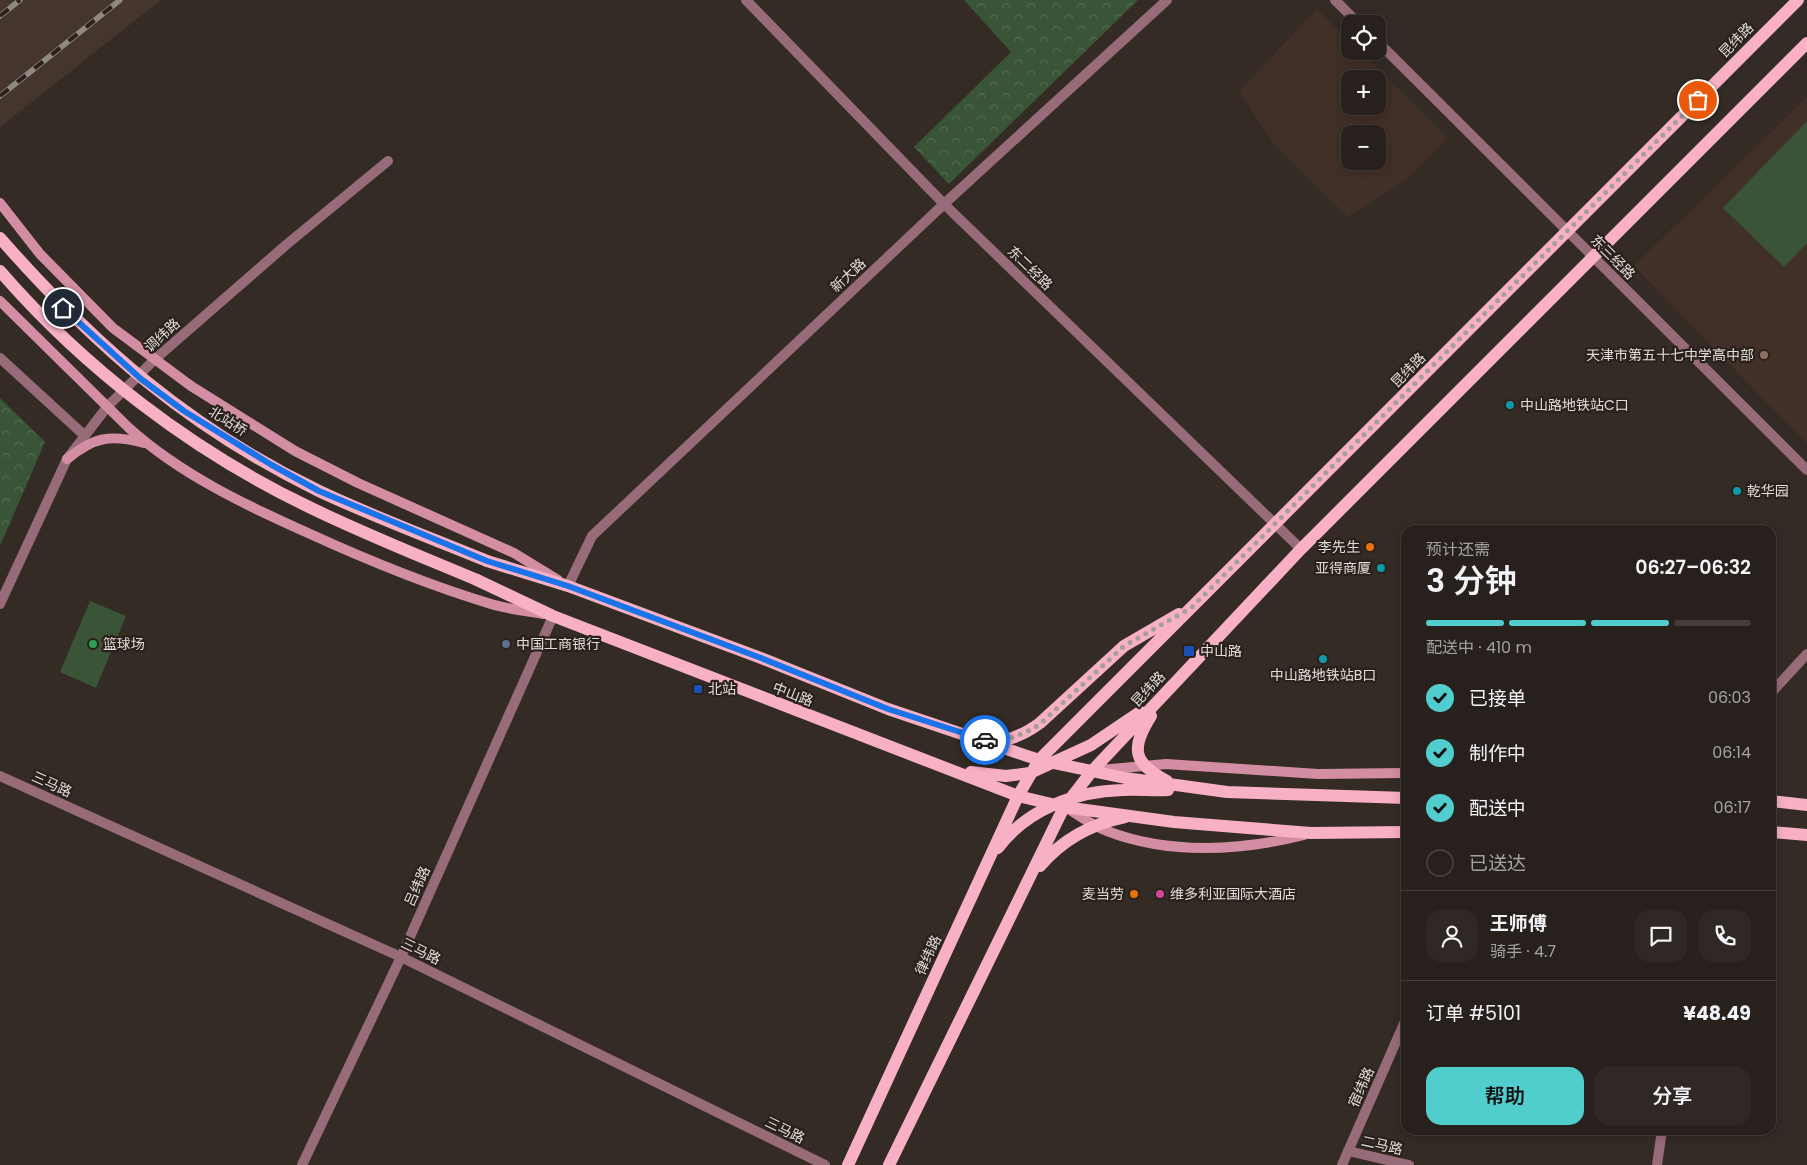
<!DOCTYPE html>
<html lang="zh">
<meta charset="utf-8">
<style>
body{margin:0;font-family:Poppins,"Noto Sans SC",sans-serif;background:#2f2825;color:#f1f3f6;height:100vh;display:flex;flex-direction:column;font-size:19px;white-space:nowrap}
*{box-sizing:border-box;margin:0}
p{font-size:16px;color:#a4a3a3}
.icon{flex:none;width:28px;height:28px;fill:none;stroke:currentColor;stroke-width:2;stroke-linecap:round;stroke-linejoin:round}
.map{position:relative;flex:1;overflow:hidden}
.details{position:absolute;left:1401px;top:525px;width:375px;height:610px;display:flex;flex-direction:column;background:#27201c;border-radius:15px;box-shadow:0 2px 12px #0003,0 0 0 1px #433e3b}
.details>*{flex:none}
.controls{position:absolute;left:1341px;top:15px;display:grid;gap:10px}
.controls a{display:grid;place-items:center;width:45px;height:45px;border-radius:10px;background:#27201c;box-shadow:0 2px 12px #0003,0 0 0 1px #433e3b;font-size:25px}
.pin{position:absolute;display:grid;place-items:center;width:42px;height:42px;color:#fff;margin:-21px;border:2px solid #fff;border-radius:50%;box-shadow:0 1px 5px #0007}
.courier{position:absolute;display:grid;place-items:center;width:50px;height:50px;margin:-25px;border:4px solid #1a73e8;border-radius:50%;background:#fff;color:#222;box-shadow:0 1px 6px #0007}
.headline em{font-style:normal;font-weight:600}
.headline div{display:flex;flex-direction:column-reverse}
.headline{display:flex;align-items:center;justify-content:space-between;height:85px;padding:0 25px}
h1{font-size:32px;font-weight:600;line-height:38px}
.bar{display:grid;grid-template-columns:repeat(4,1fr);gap:8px 5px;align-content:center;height:60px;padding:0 25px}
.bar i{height:6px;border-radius:4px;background:#433e3b}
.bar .on{background:#52cdce}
.bar p{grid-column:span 4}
.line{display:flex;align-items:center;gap:12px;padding:0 25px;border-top:1px solid #433e3b}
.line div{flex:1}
.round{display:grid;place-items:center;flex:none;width:52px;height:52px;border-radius:15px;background:#2f2825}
ol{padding:0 25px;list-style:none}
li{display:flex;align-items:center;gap:15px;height:55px}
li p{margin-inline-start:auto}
li .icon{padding:5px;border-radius:50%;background:#52cdce;color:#111;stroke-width:4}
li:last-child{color:#a4a3a3}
li i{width:28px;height:28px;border:2px solid #433e3b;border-radius:50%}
.cta{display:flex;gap:10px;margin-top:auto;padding:10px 25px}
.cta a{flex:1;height:58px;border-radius:15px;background:#52cdce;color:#111;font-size:20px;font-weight:600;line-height:58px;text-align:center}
.cta a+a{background:#2f2825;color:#f1f3f6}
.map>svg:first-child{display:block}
.built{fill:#44362c}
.education{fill:#413027;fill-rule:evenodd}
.grass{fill:#395436}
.forest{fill:url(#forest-crowns)}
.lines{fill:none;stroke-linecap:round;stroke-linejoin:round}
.minor{stroke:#976c78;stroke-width:10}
.tertiary{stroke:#976c78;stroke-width:10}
.secondary{stroke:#d48ea3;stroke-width:10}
.primary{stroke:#f8b0c5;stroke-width:12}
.rail-casing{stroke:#908883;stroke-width:5.5}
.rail{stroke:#2a211b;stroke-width:4;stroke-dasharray:11;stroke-linecap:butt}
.primary-bridge{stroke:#f8b0c5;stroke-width:12}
.done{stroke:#a59e99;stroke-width:5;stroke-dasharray:0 9}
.route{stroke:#1a73e8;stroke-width:6}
.education-dot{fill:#8d6e63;stroke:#2a211b;stroke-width:2}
.culture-dot{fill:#0f9aa8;stroke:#2a211b;stroke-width:2}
.food-dot{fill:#e8710a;stroke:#2a211b;stroke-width:2}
.leisure-dot{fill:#2e9e5b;stroke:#2a211b;stroke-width:2}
.service-dot{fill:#5c6f8a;stroke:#2a211b;stroke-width:2}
.transit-dot{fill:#1a4fb4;stroke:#2a211b;stroke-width:2}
.hotel-dot{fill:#d1479c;stroke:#2a211b;stroke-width:2}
.labels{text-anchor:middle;stroke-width:4.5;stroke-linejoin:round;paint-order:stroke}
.street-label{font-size:14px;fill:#e2dcd8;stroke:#2a211b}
.poi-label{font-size:14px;fill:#e2dcd8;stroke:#2a211b;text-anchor:start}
</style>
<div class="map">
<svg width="1807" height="1165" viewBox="0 0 1807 1165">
<defs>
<pattern id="forest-crowns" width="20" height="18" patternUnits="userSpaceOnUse" patternTransform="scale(1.25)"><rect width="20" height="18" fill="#395436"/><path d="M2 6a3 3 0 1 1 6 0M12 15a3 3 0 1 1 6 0" fill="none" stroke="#556c52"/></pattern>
</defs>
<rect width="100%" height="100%" fill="#342b25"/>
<!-- built -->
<path class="built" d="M 0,0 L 161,0 L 0,127 Z"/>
<!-- education -->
<path class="education" d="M 1317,9 L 1350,42 L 1350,51 L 1360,51 L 1448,138 L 1406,180 L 1348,217 L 1273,143 L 1239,91 ZM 1350,79 L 1378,79 L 1378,106 L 1350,106 ZM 1350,134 L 1378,134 L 1378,161 L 1350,161 Z
M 1807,97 L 1807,444 L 1634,266 Z"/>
<!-- grass -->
<path class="grass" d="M 1807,121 L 1807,243 L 1784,267 L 1723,208 Z
M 90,601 L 126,616 L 96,688 L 60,672 Z"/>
<!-- forest -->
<path class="forest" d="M 964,0 L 1138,0 L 949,184 L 914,147 L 1011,52 Z
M 0,398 L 45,442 L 0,546 Z"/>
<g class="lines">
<!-- minor -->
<path class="minor" d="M 1335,0 L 1359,24
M 1378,42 L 1807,470
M 0,604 L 67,459 L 107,407 L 154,360 L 286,245 L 388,161
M 401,957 L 553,616
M 1348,1151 L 1409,1165
M 1657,1165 L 1662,1130"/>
<!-- tertiary -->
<path class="tertiary" d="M 746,0 L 944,204 L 1301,549
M 0,358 L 84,435
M 568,586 L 592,536 L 944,204 L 1167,0
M 1771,693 L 1807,654
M 0,776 L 401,957 L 825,1165
M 302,1165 L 401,957
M 1342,1165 L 1406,1019"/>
<!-- secondary -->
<path class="secondary" d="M 0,203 L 40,254 L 113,328 L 191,386 L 295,451 L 358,483 L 514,553 L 558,580
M 0,301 L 129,428 C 180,474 245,505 308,533 C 367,560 428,585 491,604 C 507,609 526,611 543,614
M 67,459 C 94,437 110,434 144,443
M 1100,770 L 1166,764 L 1318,774 L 1406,773
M 1067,808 C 1080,816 1093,826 1107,831 C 1169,855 1241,851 1304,835"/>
<!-- primary -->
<path class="primary" d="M 487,561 L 568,586 L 761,658 L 888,709 L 1039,760 L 1125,778 L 1227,792 L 1406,798
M 477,580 L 553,616 L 1018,796 L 1064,807 L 1174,822 L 1311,833 L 1406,832
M 1151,716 C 1130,749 1133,763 1167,781
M 990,741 C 1009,742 1025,734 1040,723 L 1124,646 L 1179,614
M 971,772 L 1006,776 L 1030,773 L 1091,745 L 1140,712
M 1771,801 L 1807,805
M 1771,832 L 1807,835
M 998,848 C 1027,809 1076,791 1123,790 C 1138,789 1153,791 1168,790
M 1040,866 C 1062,840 1091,824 1125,817
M 848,1165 L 1018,796 L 1039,760 L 1798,0
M 889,1165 L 1064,807 L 1092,771 L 1301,549 L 1807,43"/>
<defs>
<path id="rail" d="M 0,16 L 20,0
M 0,96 L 120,0"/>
</defs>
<!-- rail casing -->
<use href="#rail" class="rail-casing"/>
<!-- rail -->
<use href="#rail" class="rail"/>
<!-- primary-bridge -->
<path class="primary-bridge" d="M 0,238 C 95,346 189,428 319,491 C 374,517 431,538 487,561
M 0,271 C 84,368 191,450 307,506 C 362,533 420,556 477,580"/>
</g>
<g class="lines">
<!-- done -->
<path class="done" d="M 985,740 C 1006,742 1023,735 1040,724 L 1124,646 L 1191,608 L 1698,100"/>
<!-- route -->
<path class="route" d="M 63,308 L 141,379 L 184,411 L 270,464 L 319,491 L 487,561 L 568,586 L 761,658 L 888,709 L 985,740"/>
</g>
<!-- markers -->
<circle class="education-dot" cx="1764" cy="355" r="5"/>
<g class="culture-dot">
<circle cx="1510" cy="405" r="5"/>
<circle cx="1737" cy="491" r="5"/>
<circle cx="1381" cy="568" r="5"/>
<circle cx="1323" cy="659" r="5"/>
</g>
<g class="food-dot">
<circle cx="1370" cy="547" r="5"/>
<circle cx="1134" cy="894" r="5"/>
</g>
<circle class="leisure-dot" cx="93" cy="644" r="5"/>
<circle class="service-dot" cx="506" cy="644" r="5"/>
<g class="transit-dot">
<rect x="1183" y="645" width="12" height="12" rx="2.5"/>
<rect x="693" y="684" width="10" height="10" rx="2.5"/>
</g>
<circle class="hotel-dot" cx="1160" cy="894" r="5"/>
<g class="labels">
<!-- street labels -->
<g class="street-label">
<text transform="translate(1736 40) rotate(-45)" y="5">昆纬路</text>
<text transform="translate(1613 257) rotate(45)" y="5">东三经路</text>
<text transform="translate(1030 268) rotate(44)" y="5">东二经路</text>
<text transform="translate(848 275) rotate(-43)" y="5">新大路</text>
<text transform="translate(162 335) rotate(-42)" y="5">调纬路</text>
<text transform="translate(1408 370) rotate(-45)" y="5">昆纬路</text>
<text transform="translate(228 421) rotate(32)" y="5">北站桥</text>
<text transform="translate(1148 689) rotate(-47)" y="5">昆纬路</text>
<text transform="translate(793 694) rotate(21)" y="5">中山路</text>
<text transform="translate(52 784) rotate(24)" y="5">三马路</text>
<text transform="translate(417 886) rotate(-66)" y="5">吕纬路</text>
<text transform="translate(421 951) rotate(26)" y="5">三马路</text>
<text transform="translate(928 955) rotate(-65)" y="5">律纬路</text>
<text transform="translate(1361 1087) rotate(-66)" y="5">宿纬路</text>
<text transform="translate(785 1130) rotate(26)" y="5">三马路</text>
<text transform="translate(1382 1145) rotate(13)" y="5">二马路</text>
</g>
<!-- poi labels -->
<g class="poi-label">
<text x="1754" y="360" text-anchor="end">天津市第五十七中学高中部</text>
<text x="1520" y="410">中山路地铁站C口</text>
<text x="1747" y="496">乾华园</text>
<text x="1360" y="552" text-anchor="end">李先生</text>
<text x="1371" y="573" text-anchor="end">亚得商厦</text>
<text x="103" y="649">篮球场</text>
<text x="516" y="649">中国工商银行</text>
<text x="1200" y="656">中山路</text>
<text x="1323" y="680" text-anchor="middle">中山路地铁站B口</text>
<text x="708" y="694">北站</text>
<text x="1124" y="899" text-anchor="end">麦当劳</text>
<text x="1170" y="899">维多利亚国际大酒店</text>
</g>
</g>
</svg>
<div class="controls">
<a><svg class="icon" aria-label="locate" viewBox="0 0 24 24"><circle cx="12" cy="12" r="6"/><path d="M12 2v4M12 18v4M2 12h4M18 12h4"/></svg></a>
<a>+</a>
<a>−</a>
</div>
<div class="pin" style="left:1698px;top:100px;background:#ea580c"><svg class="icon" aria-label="bag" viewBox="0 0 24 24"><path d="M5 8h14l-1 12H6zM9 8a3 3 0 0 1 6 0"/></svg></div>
<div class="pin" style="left:63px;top:308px;background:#1f2937"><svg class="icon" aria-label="home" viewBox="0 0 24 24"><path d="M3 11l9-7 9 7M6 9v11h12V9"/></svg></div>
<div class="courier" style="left:985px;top:740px"><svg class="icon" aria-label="car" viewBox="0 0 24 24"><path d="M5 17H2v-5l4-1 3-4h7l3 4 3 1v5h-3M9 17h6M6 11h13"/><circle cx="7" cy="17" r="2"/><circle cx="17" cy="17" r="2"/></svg></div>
<section class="details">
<div class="headline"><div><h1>3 分钟</h1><p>预计还需</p></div><em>06:27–06:32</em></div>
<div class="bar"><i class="on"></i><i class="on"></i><i class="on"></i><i></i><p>配送中 · 410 m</p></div>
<ol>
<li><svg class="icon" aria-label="check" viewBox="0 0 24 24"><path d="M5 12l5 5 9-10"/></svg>已接单<p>06:03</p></li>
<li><svg class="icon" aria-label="check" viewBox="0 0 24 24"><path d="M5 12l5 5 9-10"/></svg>制作中<p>06:14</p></li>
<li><svg class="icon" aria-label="check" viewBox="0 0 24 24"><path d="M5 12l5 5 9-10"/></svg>配送中<p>06:17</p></li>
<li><i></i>已送达</li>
</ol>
<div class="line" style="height:90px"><a class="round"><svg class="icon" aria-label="person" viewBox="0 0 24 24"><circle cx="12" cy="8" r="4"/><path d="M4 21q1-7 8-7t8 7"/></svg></a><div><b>王师傅</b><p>骑手 · 4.7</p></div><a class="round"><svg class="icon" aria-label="chat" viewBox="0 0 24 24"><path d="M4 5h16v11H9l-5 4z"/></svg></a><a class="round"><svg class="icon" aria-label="phone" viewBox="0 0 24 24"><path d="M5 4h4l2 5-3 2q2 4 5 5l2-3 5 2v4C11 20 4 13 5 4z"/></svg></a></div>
<div class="line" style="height:65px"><div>订单 #5101</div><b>¥48.49</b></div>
<div class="cta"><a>帮助</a><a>分享</a></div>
</section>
</div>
